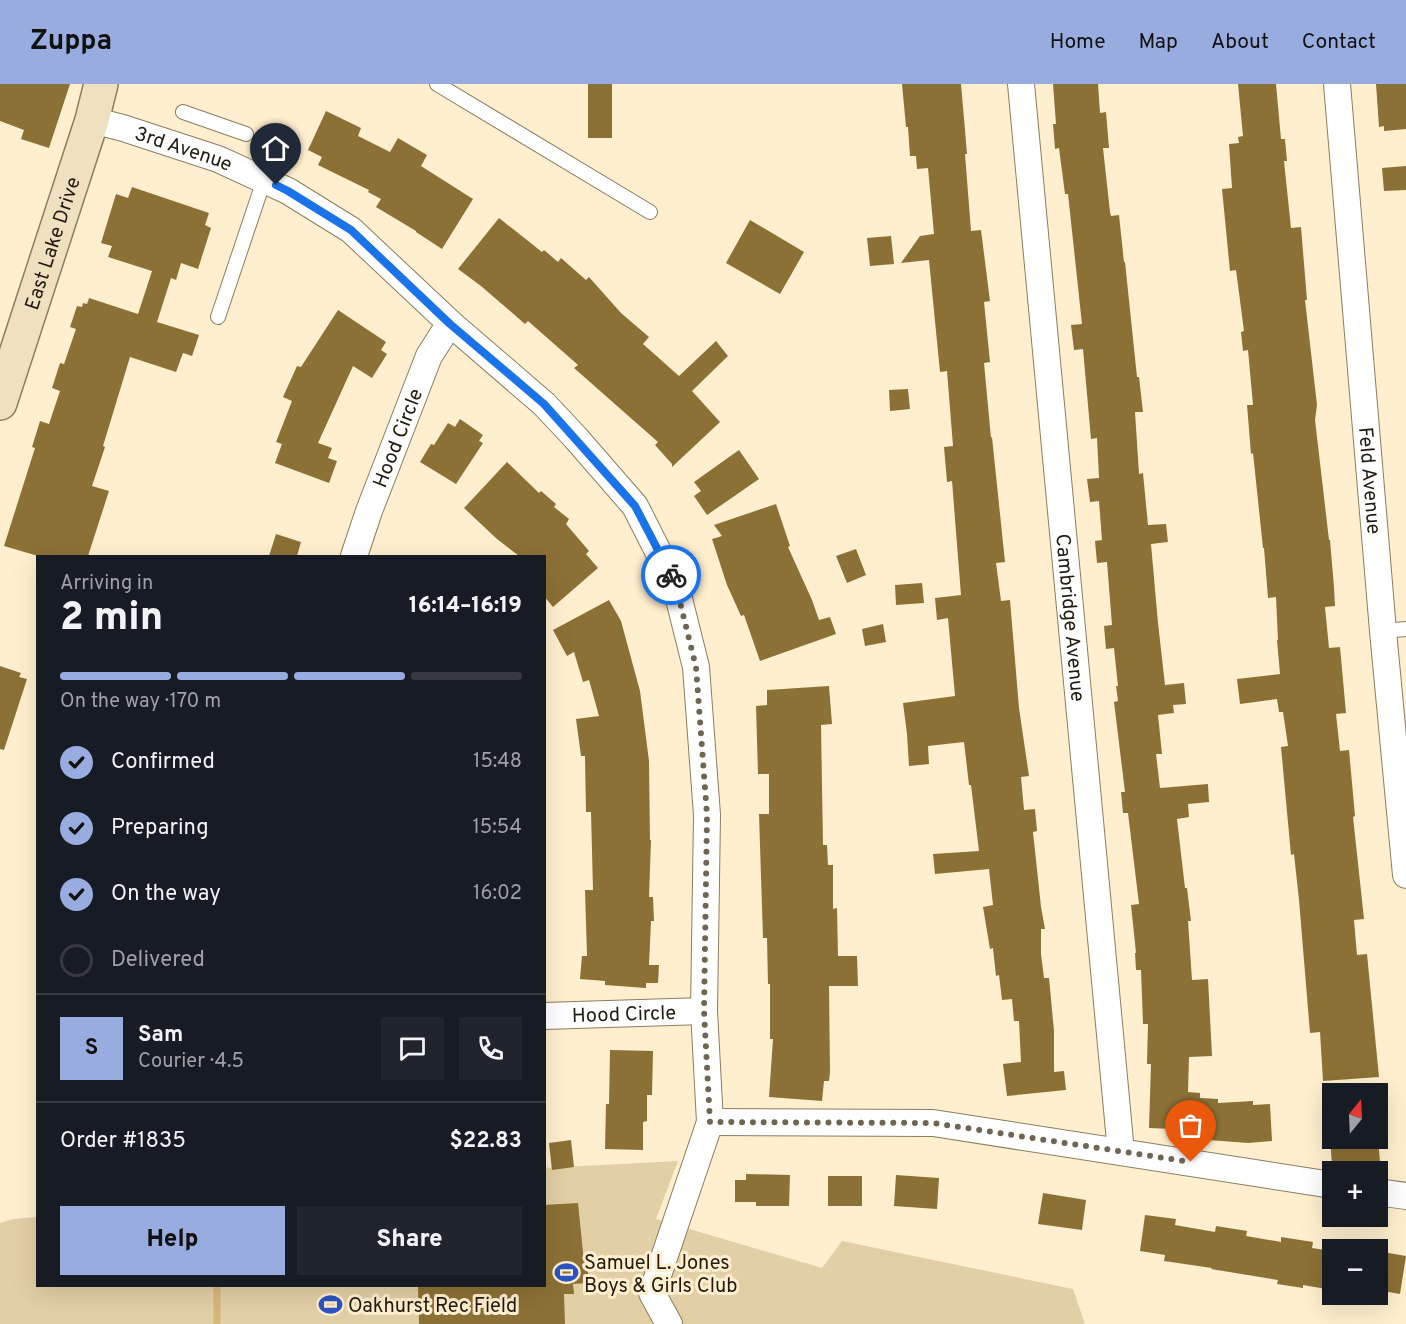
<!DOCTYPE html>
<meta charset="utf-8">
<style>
body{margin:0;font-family:Overpass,sans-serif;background:#20242c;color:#f1f3f6;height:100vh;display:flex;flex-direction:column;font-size:22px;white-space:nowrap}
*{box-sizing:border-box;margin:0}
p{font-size:20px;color:#9ea1a6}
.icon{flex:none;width:33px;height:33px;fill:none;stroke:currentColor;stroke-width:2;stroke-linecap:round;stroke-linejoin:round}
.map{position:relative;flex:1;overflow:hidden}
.side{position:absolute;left:36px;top:471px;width:510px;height:732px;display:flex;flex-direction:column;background:#171b24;border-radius:0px;box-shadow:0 6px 24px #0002}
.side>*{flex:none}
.needle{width:39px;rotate:18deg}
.tools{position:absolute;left:1322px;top:999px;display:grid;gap:12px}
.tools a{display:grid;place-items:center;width:66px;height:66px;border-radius:0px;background:#171b24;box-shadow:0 6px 24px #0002;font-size:30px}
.pin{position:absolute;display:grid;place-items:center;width:51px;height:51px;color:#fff;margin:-62px -26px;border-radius:50% 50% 50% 0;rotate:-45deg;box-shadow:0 0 6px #0007}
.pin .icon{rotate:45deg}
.courier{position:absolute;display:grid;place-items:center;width:60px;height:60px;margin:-30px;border:4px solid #1a73e8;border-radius:50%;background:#fff;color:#222;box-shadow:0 2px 8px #0007}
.summary em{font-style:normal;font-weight:800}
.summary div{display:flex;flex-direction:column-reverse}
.summary{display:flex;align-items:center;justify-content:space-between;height:102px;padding:0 24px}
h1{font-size:39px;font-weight:800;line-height:45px}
.bar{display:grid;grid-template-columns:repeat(4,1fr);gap:9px 6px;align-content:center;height:72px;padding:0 24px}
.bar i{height:8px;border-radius:4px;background:#363941}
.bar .on{background:#98ace0}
.bar p{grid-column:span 4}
.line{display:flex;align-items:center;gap:15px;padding:0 24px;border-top:2px solid #363941}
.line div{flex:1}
.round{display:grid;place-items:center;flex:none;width:63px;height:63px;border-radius:0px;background:#20242c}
ol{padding:0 24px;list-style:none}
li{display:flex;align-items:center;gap:18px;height:66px}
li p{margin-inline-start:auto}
li .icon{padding:6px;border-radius:50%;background:#98ace0;color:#111;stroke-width:4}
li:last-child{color:#9ea1a6}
li i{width:33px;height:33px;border:3px solid #363941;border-radius:50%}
.button{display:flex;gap:12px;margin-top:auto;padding:12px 24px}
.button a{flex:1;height:69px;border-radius:0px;background:#98ace0;color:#111;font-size:24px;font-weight:800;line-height:69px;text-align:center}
.button a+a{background:#20242c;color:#f1f3f6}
header{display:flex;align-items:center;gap:36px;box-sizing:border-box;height:84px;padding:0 30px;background:#98ace0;color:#111}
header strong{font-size:28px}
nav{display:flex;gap:33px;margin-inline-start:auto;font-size:21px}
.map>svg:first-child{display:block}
.green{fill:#e3cfa6}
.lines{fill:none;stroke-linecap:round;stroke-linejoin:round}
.stream{stroke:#d4b87c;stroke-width:7}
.building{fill:#8c7136}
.lane-casing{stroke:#8b7d5f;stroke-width:16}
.street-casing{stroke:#8b7d5f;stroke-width:28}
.secondary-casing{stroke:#8b7d5f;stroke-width:36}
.lane{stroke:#fff;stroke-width:14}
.street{stroke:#fff;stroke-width:26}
.secondary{stroke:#efe1c0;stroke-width:33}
.done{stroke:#6f6652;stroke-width:6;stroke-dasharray:0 10.8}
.route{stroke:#1a73e8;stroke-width:8}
.labels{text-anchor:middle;stroke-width:6;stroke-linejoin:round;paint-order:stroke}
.street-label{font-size:20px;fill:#221c10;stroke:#ffefce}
.poi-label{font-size:20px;fill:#221c10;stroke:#ffefce;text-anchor:start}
</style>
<header>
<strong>Zuppa</strong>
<nav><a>Home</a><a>Map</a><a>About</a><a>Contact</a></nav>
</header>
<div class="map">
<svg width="1406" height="1240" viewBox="0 0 1406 1240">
<rect width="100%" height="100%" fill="#ffefce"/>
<!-- green -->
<path class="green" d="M 678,1077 L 656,1135 L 822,1184 L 842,1157 L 1073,1205 L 1085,1240 L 0,1240 L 0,1139 L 13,1135 L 37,1133 L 38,1202 L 544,1202 L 545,1084 Z"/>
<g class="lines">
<!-- stream -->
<path class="stream" d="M 217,1202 L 217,1240"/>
</g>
<!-- building -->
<path class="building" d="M 0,0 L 70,0 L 49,64 L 21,55 L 24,46 L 0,37 Z
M 588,0 L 612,0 L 612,54 L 588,54 Z
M 902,0 L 961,0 L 965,46 L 967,70 L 965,70 L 971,147 L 981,146 L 990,217 L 984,218 L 990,278 L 984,279 L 991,354 L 992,353 L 1005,478 L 996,479 L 1001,517 L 1010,516 L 1019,624 L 1029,692 L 1021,693 L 1024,726 L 1035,725 L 1037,747 L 1033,748 L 1041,823 L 1045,845 L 1041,845 L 1041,870 L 1044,894 L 1049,894 L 1054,947 L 1054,988 L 1064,987 L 1066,1006 L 1007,1012 L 1003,980 L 1021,978 L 1019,937 L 1014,937 L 1012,915 L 1002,916 L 999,891 L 996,892 L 993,864 L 990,865 L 983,823 L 993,821 L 989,785 L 935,790 L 933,770 L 979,767 L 971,701 L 969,701 L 964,658 L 928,662 L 929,680 L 909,682 L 907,650 L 903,619 L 955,612 L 948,534 L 937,536 L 935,514 L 961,511 L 952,397 L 947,398 L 944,363 L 953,362 L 947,287 L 940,288 L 929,176 L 901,179 L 920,152 L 934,150 L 928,84 L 917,85 L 916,72 L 910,72 L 908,43 L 906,43 Z
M 1053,0 L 1098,0 L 1100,29 L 1106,28 L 1109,64 L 1103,64 L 1110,128 L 1111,132 L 1119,131 L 1124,178 L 1125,178 L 1137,293 L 1139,293 L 1143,328 L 1135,328 L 1139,390 L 1143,389 L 1148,441 L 1166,440 L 1168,458 L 1151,460 L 1158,539 L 1165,601 L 1184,599 L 1186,620 L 1173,621 L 1174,629 L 1158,631 L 1162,670 L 1156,670 L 1160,704 L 1208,700 L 1209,718 L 1188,720 L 1189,733 L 1177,735 L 1185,804 L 1187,804 L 1191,837 L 1188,837 L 1192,896 L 1208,895 L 1212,972 L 1189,973 L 1188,1008 L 1200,1009 L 1200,1014 L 1218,1015 L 1218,1019 L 1253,1017 L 1253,1021 L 1270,1020 L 1272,1057 L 1248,1059 L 1195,1055 L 1195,1046 L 1149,1044 L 1151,980 L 1147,980 L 1148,940 L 1143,940 L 1141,886 L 1136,886 L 1135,869 L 1136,869 L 1131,821 L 1139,820 L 1128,729 L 1123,729 L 1121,708 L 1125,708 L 1114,618 L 1118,617 L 1116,602 L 1118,602 L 1114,564 L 1106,565 L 1104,542 L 1112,541 L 1107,478 L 1097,479 L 1095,457 L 1102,456 L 1099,417 L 1090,418 L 1087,395 L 1099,394 L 1097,354 L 1091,355 L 1083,265 L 1074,266 L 1071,241 L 1082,240 L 1068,110 L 1065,110 L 1059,64 L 1055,65 L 1053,40 L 1056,40 Z
M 1238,0 L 1276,0 L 1281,55 L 1285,55 L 1287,77 L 1284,77 L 1291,144 L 1301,143 L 1307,216 L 1305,216 L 1317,321 L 1315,336 L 1329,456 L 1330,456 L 1334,503 L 1335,522 L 1325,523 L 1329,564 L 1340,563 L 1346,629 L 1336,630 L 1340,667 L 1349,666 L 1355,732 L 1353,733 L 1364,835 L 1354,836 L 1357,871 L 1367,870 L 1379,993 L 1323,997 L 1320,948 L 1310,949 L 1299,816 L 1294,770 L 1291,771 L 1281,663 L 1288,662 L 1283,628 L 1279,628 L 1277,615 L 1240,620 L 1237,595 L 1280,590 L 1277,556 L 1278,556 L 1276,513 L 1268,514 L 1264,464 L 1263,464 L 1253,369 L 1251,370 L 1247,321 L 1253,321 L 1248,266 L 1243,267 L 1241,248 L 1244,247 L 1236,186 L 1230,187 L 1222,105 L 1232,104 L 1229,60 L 1239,59 L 1238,53 L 1243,52 Z
M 1376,0 L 1406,0 L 1406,45 L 1384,47 L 1384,42 L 1379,43 Z
M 326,27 L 361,44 L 358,52 L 390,68 L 398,54 L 427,71 L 421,82 L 473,115 L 442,165 L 416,148 L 416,147 L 376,123 L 381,115 L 368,108 L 369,106 L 318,81 L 322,73 L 308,66 Z
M 1406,82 L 1406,106 L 1384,107 L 1382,84 Z
M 132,103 L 209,129 L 205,141 L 211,144 L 198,185 L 181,179 L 176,196 L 171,194 L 157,238 L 199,251 L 192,272 L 183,269 L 176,288 L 130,273 L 103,362 L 105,363 L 92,402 L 109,407 L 88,472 L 38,472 L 4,462 L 35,364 L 32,363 L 40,337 L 49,340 L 60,307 L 52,304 L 60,279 L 64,280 L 76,245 L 70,243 L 77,222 L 82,223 L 83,219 L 87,220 L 89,214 L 138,230 L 152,187 L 108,173 L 112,162 L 101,159 L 116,110 L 128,114 Z
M 499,134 L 542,168 L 544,166 L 558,178 L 561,174 L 586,196 L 589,193 L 621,229 L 649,253 L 643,260 L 679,292 L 716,257 L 728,272 L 692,307 L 720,338 L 672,383 L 672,380 L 655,361 L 658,358 L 574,284 L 578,281 L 528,237 L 525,240 L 481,202 L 458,185 Z
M 750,136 L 804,168 L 780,210 L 726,179 Z
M 891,152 L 894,180 L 870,182 L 867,154 Z
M 338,226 L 386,258 L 381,266 L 387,270 L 372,294 L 353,282 L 318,359 L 332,364 L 328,374 L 337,377 L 329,399 L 275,379 L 282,360 L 276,358 L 292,317 L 283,313 L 297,282 L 301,283 Z
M 908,305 L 910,325 L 890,327 L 889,306 Z
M 460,335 L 483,351 L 479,357 L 483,359 L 456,400 L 420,378 L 431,360 L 434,361 L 448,339 L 455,343 Z
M 739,366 L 759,395 L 707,431 L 694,412 L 701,407 L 694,398 Z
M 507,378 L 539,409 L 541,407 L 556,420 L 554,423 L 569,435 L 566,440 L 589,467 L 586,470 L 598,484 L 553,523 L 544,512 L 544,472 L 519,472 L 497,455 L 464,424 Z
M 776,420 L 790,462 L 788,463 L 812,516 L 819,536 L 830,533 L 836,550 L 760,577 L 744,531 L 741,532 L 727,501 L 712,455 L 722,452 L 714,441 Z
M 276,450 L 301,458 L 297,472 L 269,472 Z
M 856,465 L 866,491 L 847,499 L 836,472 Z
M 922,499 L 924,519 L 896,521 L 895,501 Z
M 609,516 L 621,537 L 640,607 L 649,677 L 650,756 L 651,756 L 649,813 L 653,813 L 654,837 L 651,837 L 649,881 L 659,881 L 658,899 L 646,899 L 646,904 L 605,901 L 605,897 L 580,895 L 582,872 L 587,872 L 585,806 L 593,806 L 591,728 L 586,728 L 585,672 L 581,672 L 576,635 L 599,632 L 589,596 L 583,598 L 574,568 L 567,572 L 553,546 Z
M 883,540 L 886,558 L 865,562 L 862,545 Z
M 0,582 L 21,589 L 19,593 L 27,595 L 4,666 L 0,665 Z
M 829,602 L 832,640 L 821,641 L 823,761 L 827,761 L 828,781 L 833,781 L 833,825 L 837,824 L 838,872 L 857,872 L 858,902 L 829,902 L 830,988 L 829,997 L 824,997 L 822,1017 L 769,1013 L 773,955 L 770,955 L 770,900 L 768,900 L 767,854 L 763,854 L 759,730 L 769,730 L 769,690 L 758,690 L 756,622 L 767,621 L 767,606 Z
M 610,966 L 653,967 L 652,1011 L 647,1011 L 647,1037 L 643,1038 L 643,1066 L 605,1065 L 606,1020 L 609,1020 Z
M 1330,1054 L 1378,1054 L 1380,1078 L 1332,1081 Z
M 571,1056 L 574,1083 L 552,1086 L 549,1059 Z
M 746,1090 L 790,1091 L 789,1122 L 756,1122 L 756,1118 L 735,1118 L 735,1096 L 746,1096 Z
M 896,1091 L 939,1094 L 937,1125 L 894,1122 Z
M 828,1092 L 862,1092 L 862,1122 L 828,1122 Z
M 1043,1109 L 1086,1116 L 1082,1146 L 1038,1140 Z
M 578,1119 L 584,1178 L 588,1178 L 588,1199 L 573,1200 L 574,1210 L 564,1210 L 565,1240 L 419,1240 L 418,1202 L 544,1202 L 544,1121 Z
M 1145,1131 L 1176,1135 L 1175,1141 L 1215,1148 L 1216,1142 L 1247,1147 L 1246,1152 L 1281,1158 L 1281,1153 L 1313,1158 L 1312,1164 L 1332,1167 L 1332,1206 L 1303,1201 L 1303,1204 L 1277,1200 L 1278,1196 L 1211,1185 L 1212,1184 L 1164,1177 L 1165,1171 L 1140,1167 Z
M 1377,1167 L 1406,1172 L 1400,1210 L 1377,1206 Z"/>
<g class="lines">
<defs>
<path id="lane" d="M 437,0 L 650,128
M 183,28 L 246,50
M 218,233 L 264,96
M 1383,547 L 1406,545"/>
<g id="street">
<path id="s1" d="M 1021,0 L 1121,1068"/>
<path id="s2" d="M 1337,0 L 1383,547 L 1406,791"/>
<path id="s3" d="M 92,36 L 123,44 L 218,75 L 288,107 L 351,146 L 450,239 L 544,320 L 575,353 L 635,422 L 676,503 L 696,583 L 707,731 L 704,927 L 710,1038 L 652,1209 L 669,1240"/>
<path id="s4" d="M 354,472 L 369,427 L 429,272 L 450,239"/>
<path id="s5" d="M 544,932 L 704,927"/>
<path d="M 710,1038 L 933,1039 L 1332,1101"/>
<path d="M 1377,1108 L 1406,1112"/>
</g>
<g id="secondary">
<path id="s6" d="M 0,319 L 92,36 L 101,0"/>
</g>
</defs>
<!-- lane casing -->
<use href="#lane" class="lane-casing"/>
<!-- street casing -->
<use href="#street" class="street-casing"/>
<!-- secondary casing -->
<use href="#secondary" class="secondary-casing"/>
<!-- lane -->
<use href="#lane" class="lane"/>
<!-- street -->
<use href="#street" class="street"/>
<!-- secondary -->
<use href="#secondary" class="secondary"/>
</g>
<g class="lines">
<!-- done -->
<path class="done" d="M 671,491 L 676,502 L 696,583 L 707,731 L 704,927 L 710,1038 L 933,1039 L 1191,1078"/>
<!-- route -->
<path class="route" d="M 276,101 L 288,107 L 351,146 L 450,240 L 544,320 L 635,422 L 671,491"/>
</g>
<!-- icons -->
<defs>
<symbol id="stadium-bare" viewBox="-9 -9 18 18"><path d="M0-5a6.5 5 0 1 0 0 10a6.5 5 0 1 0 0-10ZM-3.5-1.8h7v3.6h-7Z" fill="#2c55c4" stroke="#ffefce" stroke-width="2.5" paint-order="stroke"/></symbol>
</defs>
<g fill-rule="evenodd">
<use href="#stadium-bare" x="550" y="1172" width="33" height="33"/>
<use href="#stadium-bare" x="314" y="1204" width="33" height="33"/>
</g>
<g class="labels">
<!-- street labels -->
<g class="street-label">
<text dy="7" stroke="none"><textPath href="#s3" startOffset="96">3rd Avenue</textPath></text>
<text dy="7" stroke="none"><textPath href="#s6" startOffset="168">East Lake Drive</textPath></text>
<text dy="7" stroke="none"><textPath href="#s4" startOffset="126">Hood Circle</textPath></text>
<text dy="7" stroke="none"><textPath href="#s2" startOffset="398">Feld Avenue</textPath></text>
<text dy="7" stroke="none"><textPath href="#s1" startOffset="536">Cambridge Avenue</textPath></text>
<text dy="7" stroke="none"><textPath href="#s5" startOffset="80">Hood Circle</textPath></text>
</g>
<!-- poi labels -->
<g class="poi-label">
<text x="584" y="1185">Samuel L. Jones<tspan x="584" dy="23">Boys &amp; Girls Club</tspan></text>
<text x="348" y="1228">Oakhurst Rec Field</text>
</g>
</g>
</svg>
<div class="tools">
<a><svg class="needle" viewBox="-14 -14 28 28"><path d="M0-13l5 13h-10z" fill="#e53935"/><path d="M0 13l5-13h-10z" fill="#9ea1a6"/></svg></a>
<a>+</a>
<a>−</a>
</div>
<div class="pin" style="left:1191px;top:1078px;background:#ea580c"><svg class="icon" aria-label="bag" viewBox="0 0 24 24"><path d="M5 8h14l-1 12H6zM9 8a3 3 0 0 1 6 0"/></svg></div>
<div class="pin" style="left:276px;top:101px;background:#1f2937"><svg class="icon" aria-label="home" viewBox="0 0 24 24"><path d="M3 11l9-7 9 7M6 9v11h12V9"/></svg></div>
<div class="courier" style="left:671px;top:491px"><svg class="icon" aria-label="bike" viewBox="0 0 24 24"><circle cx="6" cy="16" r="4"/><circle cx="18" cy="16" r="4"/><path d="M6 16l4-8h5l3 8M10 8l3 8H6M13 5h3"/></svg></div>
<section class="side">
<div class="summary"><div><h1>2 min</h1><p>Arriving in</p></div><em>16:14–16:19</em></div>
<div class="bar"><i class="on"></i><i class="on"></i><i class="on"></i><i></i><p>On the way · 170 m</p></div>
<ol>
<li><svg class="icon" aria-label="check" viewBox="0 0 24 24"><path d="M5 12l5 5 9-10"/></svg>Confirmed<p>15:48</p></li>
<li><svg class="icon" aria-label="check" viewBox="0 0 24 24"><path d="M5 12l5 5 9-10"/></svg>Preparing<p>15:54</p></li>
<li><svg class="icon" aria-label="check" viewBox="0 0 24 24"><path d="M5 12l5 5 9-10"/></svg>On the way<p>16:02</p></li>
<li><i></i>Delivered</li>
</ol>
<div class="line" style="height:108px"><b class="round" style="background:#98ace0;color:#111">S</b><div><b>Sam</b><p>Courier · 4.5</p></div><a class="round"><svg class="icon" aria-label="chat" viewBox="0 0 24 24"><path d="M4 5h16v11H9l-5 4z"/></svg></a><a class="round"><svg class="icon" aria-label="phone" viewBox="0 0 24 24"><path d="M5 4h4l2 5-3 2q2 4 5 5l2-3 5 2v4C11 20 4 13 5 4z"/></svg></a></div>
<div class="line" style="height:78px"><div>Order #1835</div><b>$22.83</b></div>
<div class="button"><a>Help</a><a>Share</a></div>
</section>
</div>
